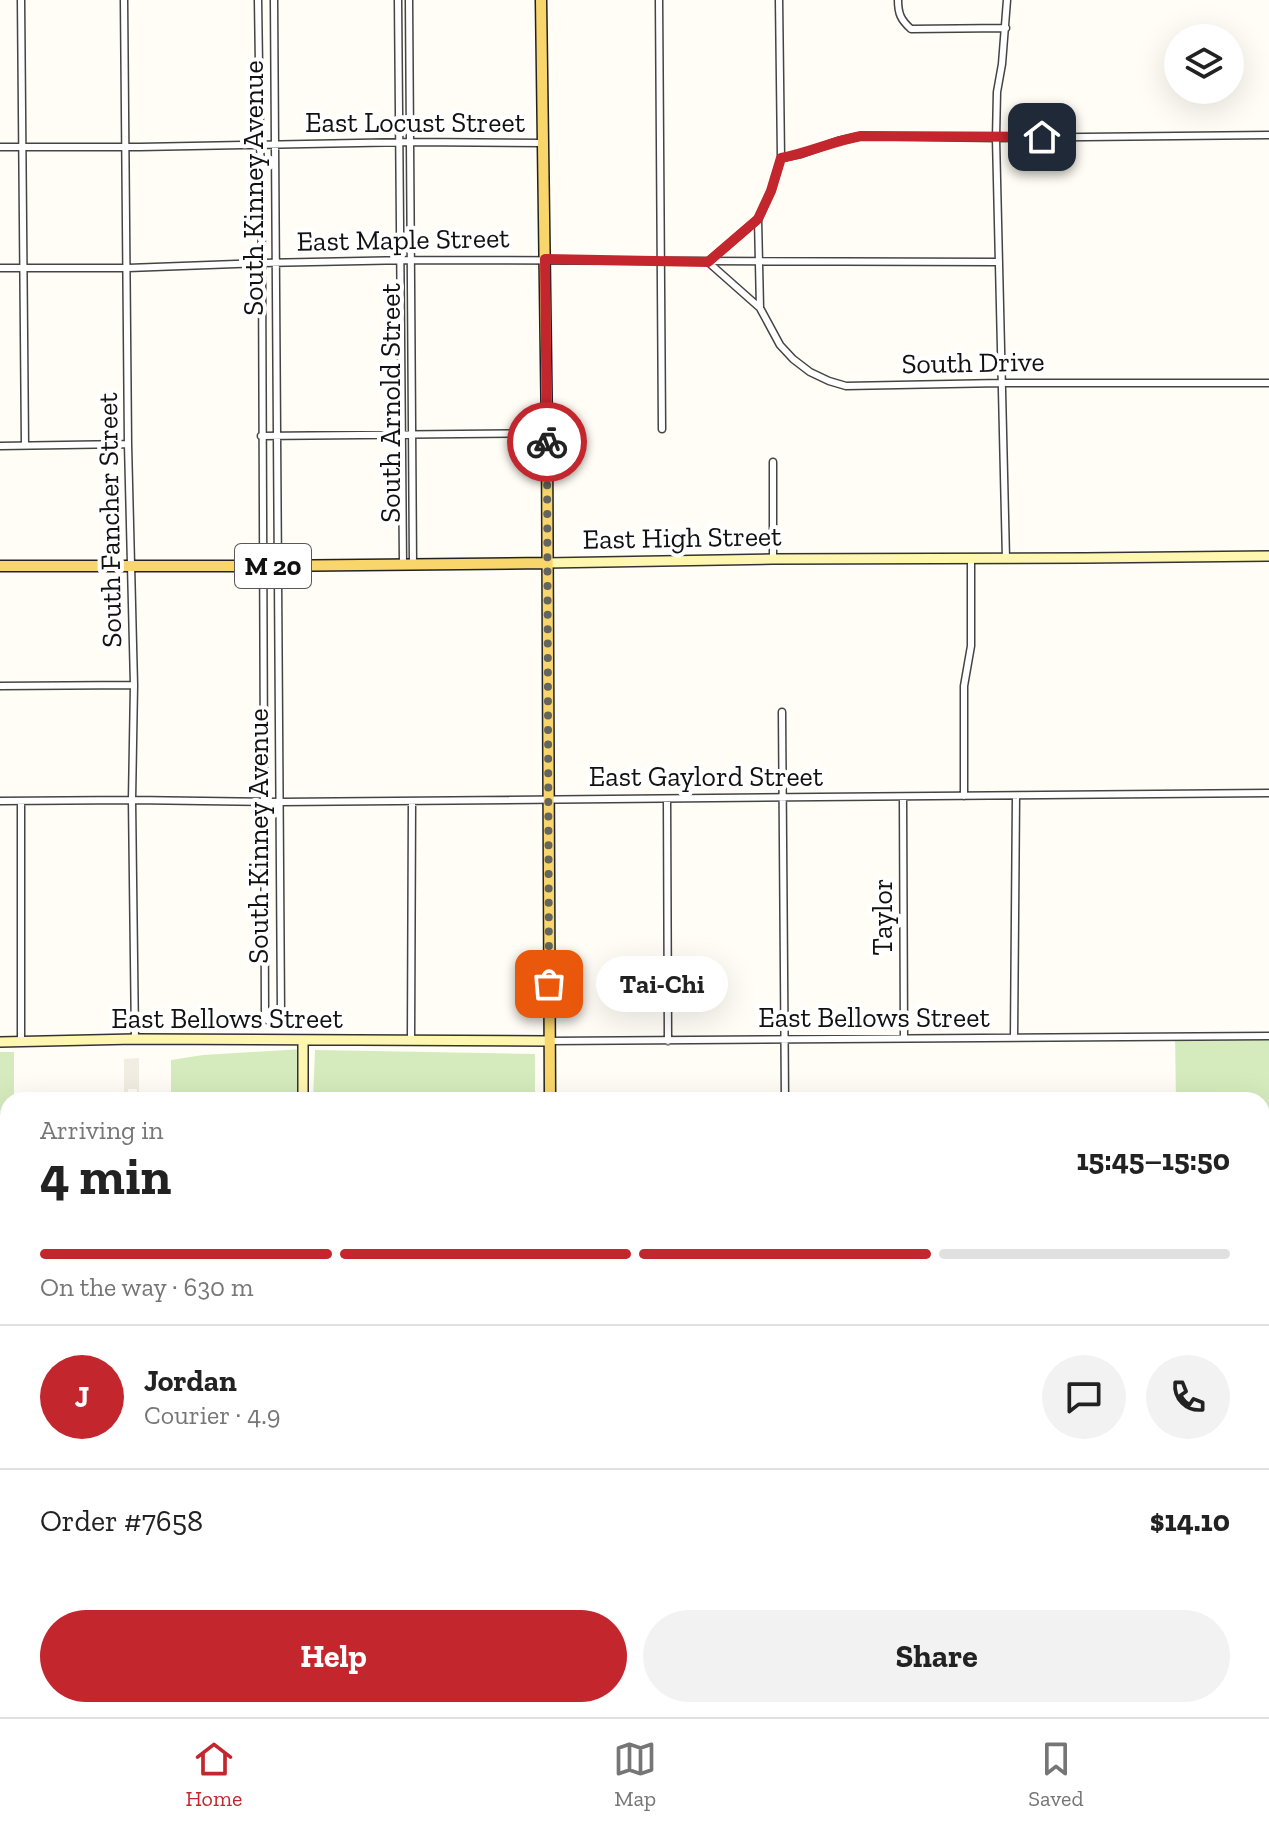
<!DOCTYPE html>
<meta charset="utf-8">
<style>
body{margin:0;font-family:"Zilla Slab",serif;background:#f2f2f2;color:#222;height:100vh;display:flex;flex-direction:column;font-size:30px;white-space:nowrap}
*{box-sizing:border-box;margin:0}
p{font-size:26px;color:#767676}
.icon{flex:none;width:44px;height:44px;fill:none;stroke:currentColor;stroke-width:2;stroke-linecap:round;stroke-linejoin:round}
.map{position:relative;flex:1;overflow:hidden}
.panel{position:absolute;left:0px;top:1092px;width:1270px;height:626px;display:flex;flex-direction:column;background:#fff;border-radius:24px 24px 0 0;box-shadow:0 8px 32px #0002}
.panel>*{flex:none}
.tools{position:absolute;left:1164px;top:24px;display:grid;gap:16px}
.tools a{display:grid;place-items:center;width:80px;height:80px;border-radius:50%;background:#fff;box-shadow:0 8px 32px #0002;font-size:40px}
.pin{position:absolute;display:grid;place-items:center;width:68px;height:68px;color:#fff;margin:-34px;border-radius:16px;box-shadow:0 4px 12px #0006}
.courier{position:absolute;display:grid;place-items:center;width:80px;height:80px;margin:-40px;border:6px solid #c4262e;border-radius:50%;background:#fff;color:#222;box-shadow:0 2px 10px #0007}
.bubble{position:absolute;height:56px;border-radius:28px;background:#fff;box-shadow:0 8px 32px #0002;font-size:26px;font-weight:800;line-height:56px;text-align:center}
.head em{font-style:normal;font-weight:800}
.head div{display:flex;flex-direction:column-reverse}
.head{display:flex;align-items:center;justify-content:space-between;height:136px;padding:0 40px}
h1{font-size:52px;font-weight:800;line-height:60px}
.bar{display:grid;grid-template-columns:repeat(4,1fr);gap:12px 8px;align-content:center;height:96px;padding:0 40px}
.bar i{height:10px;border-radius:6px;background:#e0e0e0}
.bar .on{background:#c4262e}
.bar p{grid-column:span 4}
.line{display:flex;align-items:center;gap:20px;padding:0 40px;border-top:2px solid #e0e0e0}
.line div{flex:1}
.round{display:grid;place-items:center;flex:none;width:84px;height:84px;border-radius:42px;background:#f2f2f2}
.action{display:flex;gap:16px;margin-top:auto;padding:16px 40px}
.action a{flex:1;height:92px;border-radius:48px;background:#c4262e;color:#fff;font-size:32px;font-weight:800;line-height:92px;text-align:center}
.action a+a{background:#f2f2f2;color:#222}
.dock{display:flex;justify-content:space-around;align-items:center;height:112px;border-top:2px solid #e0e0e0;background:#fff;font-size:22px;color:#767676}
.dock a{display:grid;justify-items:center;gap:4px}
.dock .on{color:#c4262e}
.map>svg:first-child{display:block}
.green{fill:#d5ebbd}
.pitch{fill:#e6f2cf}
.plaza{fill:#f1ede2}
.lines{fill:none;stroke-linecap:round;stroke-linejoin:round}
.street-casing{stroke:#444;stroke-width:9}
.secondary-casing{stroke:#333;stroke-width:12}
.primary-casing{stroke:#222;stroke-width:13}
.street{stroke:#fff;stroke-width:6}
.secondary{stroke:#fff6b0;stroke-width:9}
.primary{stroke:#f9d66b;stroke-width:10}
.done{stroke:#646461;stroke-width:8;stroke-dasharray:0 14.4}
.route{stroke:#c4262e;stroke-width:10}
.labels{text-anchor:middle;stroke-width:8;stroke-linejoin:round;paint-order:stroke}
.shield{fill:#fff;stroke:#585858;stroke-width:2}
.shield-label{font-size:26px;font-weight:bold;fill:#111}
.street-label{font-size:28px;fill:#111;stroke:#fff}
</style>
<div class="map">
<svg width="1269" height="1717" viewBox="0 0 1269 1717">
<rect width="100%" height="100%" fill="#fffdf5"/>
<!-- green -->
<path class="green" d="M 1269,1034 L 1269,1518 L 1262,1518 L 1262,1100 L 1176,1100 L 1175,1035 Z
M 303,1049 L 303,1100 L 171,1100 L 171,1060 L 203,1055 Z
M 315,1050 L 535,1054 L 535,1100 L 313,1100 Z
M 0,1052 L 14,1052 L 14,1100 L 8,1100 L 8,1124 L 1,1134 L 0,1142 Z
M 0,1567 L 8,1567 L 8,1703 L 0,1704 Z
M 313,1710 L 397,1710 L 396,1717 L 313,1717 Z"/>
<!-- pitch -->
<path class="pitch" d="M 1262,1180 L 1269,1180 L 1269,1349 L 1262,1359 Z"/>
<!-- plaza -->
<path class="plaza" d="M 139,1058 L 139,1100 L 137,1100 L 137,1089 L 128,1089 L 127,1100 L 124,1100 L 124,1059 Z"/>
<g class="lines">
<defs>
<path id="street" d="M 21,0 L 25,445
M 124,0 L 128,444 L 134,685 L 132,800 L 135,1039
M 258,0 L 262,263 L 265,1013 L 267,1020 L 276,1022 L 280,1019 L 281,1013 L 274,0
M 398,0 L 403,564
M 409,0 L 413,566
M 659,0 L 662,429
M 779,0 L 781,158
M 898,0 C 898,14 901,20 911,29 L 1006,28
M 1269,135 L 996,138 L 861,136 L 838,141 L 801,154 L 781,158 L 771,191 L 758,219 L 760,308 L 780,345 L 793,359 L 810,372 L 829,381 L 846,386 L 1001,383 L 1269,383
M 0,147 L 140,147 L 410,142 L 542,143
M 758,219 L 708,262 L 760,308
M 0,268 L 128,268 L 262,263 L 411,260 L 999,262
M 261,436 L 547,433
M 0,446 L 128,444
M 773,462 L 773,559
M 1006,559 L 996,138 L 997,92 L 1002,64 L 1007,0
M 0,686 L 134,685
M 782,712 L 785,1100
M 964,796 L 964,686 L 971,646 L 971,559
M 903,797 L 904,1037
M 667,799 L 668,1041
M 0,801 L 132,800 L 280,802 L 1269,793
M 21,801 L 21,1042
M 1014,1038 L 1016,796
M 411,1040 L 412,801
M 549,1041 L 1269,1036
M 0,1279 L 8,1278
M 157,1710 L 157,1717
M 961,1710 L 961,1717
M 1214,1710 L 1222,1717"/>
<path id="secondary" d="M 546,563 L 773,559 L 1085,558 L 1269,556
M 0,1042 L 135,1039 L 549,1041
M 303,1100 L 303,1040
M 1262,1518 L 1269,1518
M 0,1522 L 8,1522
M 405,1717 L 405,1710"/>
<path id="primary" d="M 541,0 L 547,433 L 550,1100
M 0,566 L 263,566 L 546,563
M 554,1710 L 554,1717"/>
</defs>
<!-- street casing -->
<use href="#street" class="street-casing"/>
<!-- secondary casing -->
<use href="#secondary" class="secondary-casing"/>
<!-- primary casing -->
<use href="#primary" class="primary-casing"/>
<!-- street -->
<use href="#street" class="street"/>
<!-- secondary -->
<use href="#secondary" class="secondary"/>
<!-- primary -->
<use href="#primary" class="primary"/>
</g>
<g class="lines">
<!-- done -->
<path class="done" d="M 547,442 L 549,984"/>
<!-- route -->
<path class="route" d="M 547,442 L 545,259 L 708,262 L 758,219 L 771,191 L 781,158 C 808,153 833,141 861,136 L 1042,137"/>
</g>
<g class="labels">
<!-- shield labels -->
<rect class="shield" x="235" y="544" width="76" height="44" rx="6"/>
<g class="shield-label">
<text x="273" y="575">M 20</text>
</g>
<!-- street labels -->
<g class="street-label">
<text x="415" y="132">East Locust Street</text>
<text transform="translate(253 188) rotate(-90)" y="10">South Kinney Avenue</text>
<text transform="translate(403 239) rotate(-1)" y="10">East Maple Street</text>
<text transform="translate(973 362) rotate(-1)" y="10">South Drive</text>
<text transform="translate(390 403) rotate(-90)" y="10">South Arnold Street</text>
<text transform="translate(109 520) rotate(-91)" y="10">South Fancher Street</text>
<text transform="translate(682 537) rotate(-1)" y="10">East High Street</text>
<text x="706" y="786">East Gaylord Street</text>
<text transform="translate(258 836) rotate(-90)" y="10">South Kinney Avenue</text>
<text transform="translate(882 917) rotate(-90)" y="10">Taylor</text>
<text x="874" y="1027">East Bellows Street</text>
<text x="227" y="1028">East Bellows Street</text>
</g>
</g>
</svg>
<div class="tools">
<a><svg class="icon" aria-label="layers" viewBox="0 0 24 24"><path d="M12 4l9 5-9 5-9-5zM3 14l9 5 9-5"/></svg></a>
</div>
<div class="pin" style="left:549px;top:984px;background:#ea580c"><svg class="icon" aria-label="bag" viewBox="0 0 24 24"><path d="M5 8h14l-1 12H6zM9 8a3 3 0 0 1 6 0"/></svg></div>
<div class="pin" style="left:1042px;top:137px;background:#1f2937"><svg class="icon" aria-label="home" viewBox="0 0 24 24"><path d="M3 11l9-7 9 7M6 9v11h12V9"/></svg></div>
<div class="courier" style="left:547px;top:442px"><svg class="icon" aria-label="bike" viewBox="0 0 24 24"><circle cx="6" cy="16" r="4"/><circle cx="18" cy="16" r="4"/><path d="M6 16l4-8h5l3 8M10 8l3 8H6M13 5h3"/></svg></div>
<div class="bubble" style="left:596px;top:956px;width:132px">Tai-Chi</div>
<section class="panel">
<div class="head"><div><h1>4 min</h1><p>Arriving in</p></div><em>15:45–15:50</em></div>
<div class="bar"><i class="on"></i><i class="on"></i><i class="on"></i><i></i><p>On the way · 630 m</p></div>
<div class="line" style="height:144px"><b class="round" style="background:#c4262e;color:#fff">J</b><div><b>Jordan</b><p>Courier · 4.9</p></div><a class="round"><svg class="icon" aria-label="chat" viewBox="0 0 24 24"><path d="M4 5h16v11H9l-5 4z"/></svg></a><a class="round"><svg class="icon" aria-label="phone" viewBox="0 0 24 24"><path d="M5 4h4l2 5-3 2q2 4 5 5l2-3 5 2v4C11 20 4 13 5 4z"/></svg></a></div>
<div class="line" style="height:104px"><div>Order #7658</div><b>$14.10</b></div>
<div class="action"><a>Help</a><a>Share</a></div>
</section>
</div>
<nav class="dock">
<a class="on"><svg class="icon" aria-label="home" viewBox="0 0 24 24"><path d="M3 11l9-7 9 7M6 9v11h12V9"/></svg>Home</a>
<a><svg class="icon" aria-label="map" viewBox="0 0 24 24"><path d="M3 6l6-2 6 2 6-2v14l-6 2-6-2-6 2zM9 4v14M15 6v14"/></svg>Map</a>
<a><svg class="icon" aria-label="saved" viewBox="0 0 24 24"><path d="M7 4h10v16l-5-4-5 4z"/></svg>Saved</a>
</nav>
